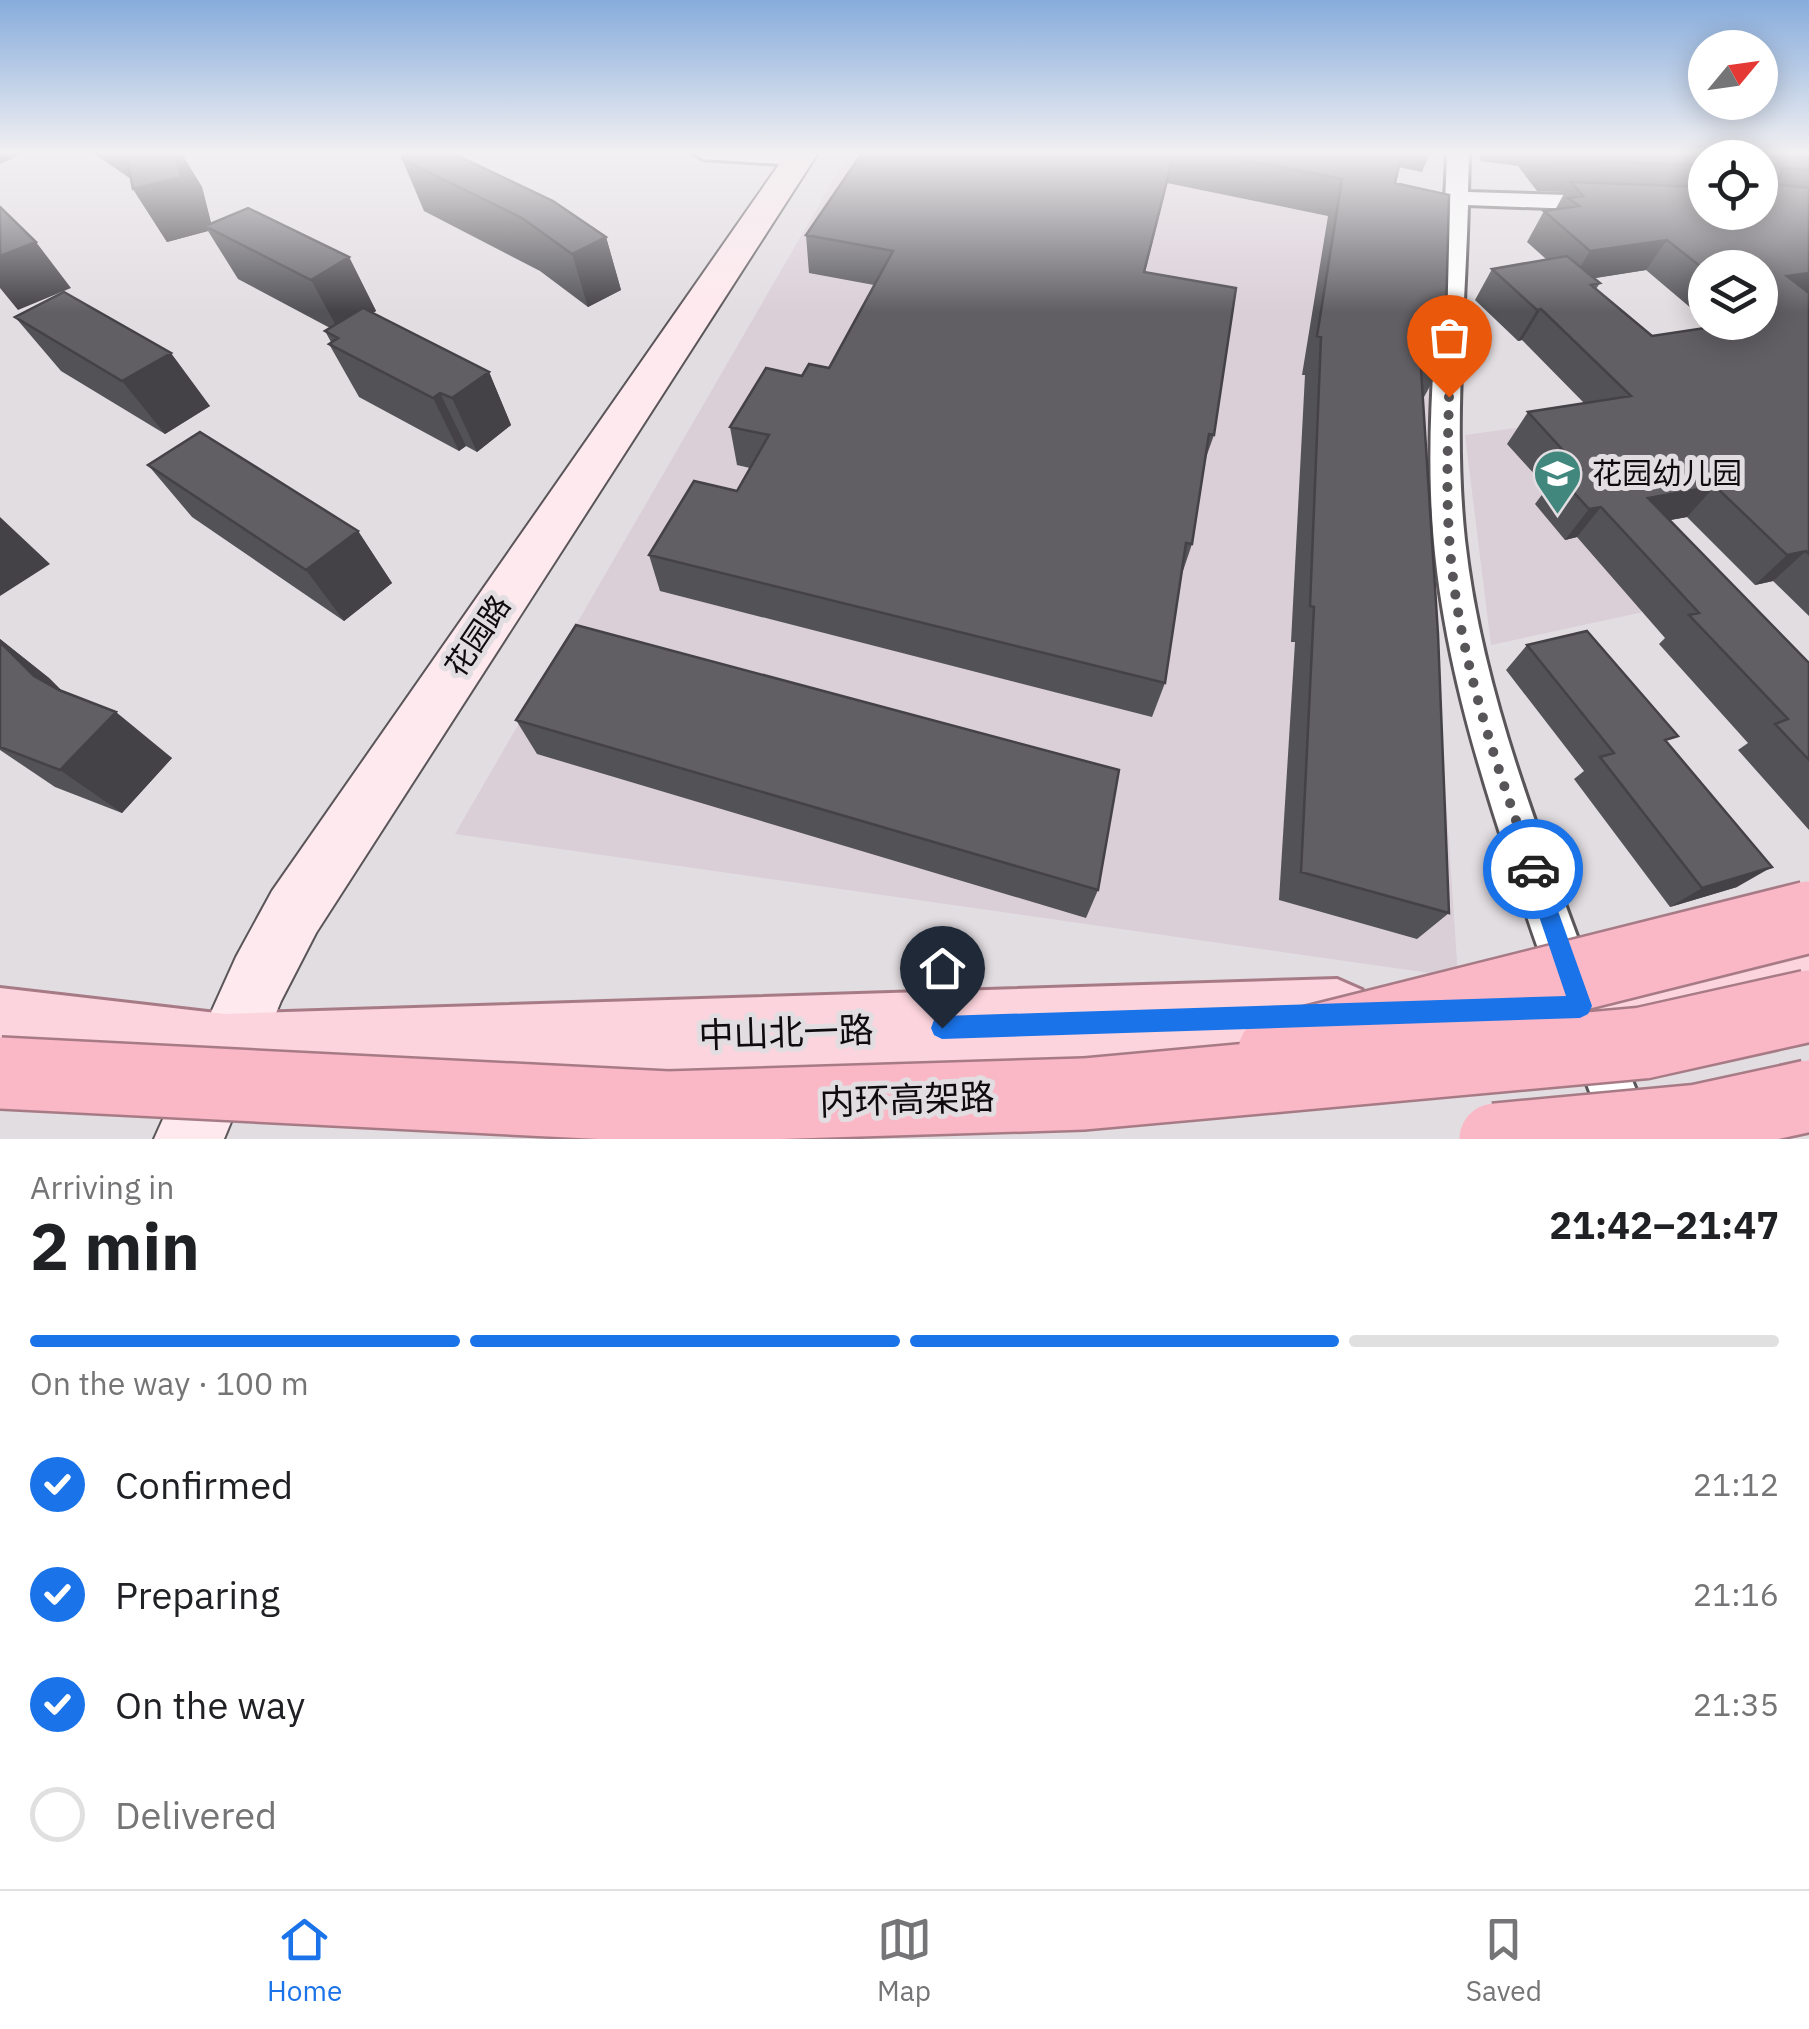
<!DOCTYPE html>
<meta charset="utf-8">
<style>
body{margin:0;font-family:"IBM Plex Sans","Noto Sans SC",sans-serif;background:#f6f6f6;color:#202124;height:100vh;display:flex;flex-direction:column;font-size:38px;white-space:nowrap}
*{box-sizing:border-box;margin:0}
p{font-size:32px;color:#757577}
.icon{flex:none;width:55px;height:55px;fill:none;stroke:currentColor;stroke-width:2;stroke-linecap:round;stroke-linejoin:round}
.map{position:relative;height:1139px;overflow:hidden}
.details{display:flex;flex-direction:column;background:#fff;flex:1}
.details>*{flex:none}
.needle{width:65px;rotate:61deg}
.buttons{position:absolute;left:1688px;top:30px;display:grid;gap:20px}
.buttons a{display:grid;place-items:center;width:90px;height:90px;border-radius:50%;background:#fff;box-shadow:0 5px 25px #0003;font-size:50px}
.pin{position:absolute;display:grid;place-items:center;width:85px;height:85px;color:#fff;margin:-102px -42px;border-radius:50% 50% 50% 0;rotate:-45deg;box-shadow:0 0 10px #0007}
.pin .icon{rotate:45deg}
.courier{position:absolute;display:grid;place-items:center;width:100px;height:100px;margin:-50px;border:8px solid #1a73e8;border-radius:50%;background:#fff;color:#222;box-shadow:0 2px 12px #0007}
.head em{font-style:normal;font-weight:700}
.head div{display:flex;flex-direction:column-reverse}
.head{display:flex;align-items:center;justify-content:space-between;height:170px;padding:0 30px}
h1{font-size:65px;font-weight:700;line-height:75px}
.bar{display:grid;grid-template-columns:repeat(4,1fr);gap:15px 10px;align-content:center;height:120px;padding:0 30px}
.bar i{height:12px;border-radius:8px;background:#e0e0e0}
.bar .current{background:#1a73e8}
.bar p{grid-column:span 4}
ol{padding:0 30px;list-style:none}
li{display:flex;align-items:center;gap:30px;height:110px}
li p{margin-inline-start:auto}
li .icon{padding:10px;border-radius:50%;background:#1a73e8;color:#fff;stroke-width:4}
li:last-child{color:#757577}
li i{width:55px;height:55px;border:5px solid #e0e0e0;border-radius:50%}
.tab-bar{display:flex;justify-content:space-around;align-items:center;height:140px;border-top:2px solid #e0e0e0;background:#fff;font-size:28px;color:#757577}
.tab-bar a{display:grid;justify-items:center;gap:5px}
.tab-bar .current{color:#1a73e8}
.map>svg:first-child{display:block}
.built{fill:#daced7}
.lines{fill:none;stroke-linecap:round;stroke-linejoin:round}
.street-casing{stroke:#595558;stroke-width:6}
.secondary-casing{stroke:#595558;stroke-width:4}
.primary-casing{stroke:#a77b86;stroke-width:6}
.street{fill:#fff;fill-rule:evenodd}
.secondary{fill:#fee9ee;fill-rule:evenodd}
.primary{fill:#fcd4dd;fill-rule:evenodd}
.highway-bridge-casing{stroke:#a77b86;stroke-width:76;stroke-linecap:butt}
.highway-bridge{stroke:#fab7c6;stroke-width:71}
.wall{fill:#535256;fill-rule:evenodd}
.shaded-wall{fill:#444246}
.building{fill:#615f64;stroke:#444246;stroke-width:2.5}
.route{fill:#1a73e8}
.done{stroke:#585558;stroke-width:10;stroke-dasharray:0 18}
.labels{text-anchor:middle;stroke-width:10;stroke-linejoin:round;paint-order:stroke}
.poi-label{font-size:30px;fill:#0e0c0e;stroke:#e2dde1;text-anchor:start}
.street-label{font-size:30px;fill:#0e0c0e;stroke:#e2dde1}
.near-street-label{font-size:35px;fill:#0e0c0e;stroke:#e2dde1}
</style>
<div class="map">
<svg width="1809" height="1139" viewBox="0 0 1809 1139">
<rect width="100%" height="100%" fill="#e2dde1"/>
<!-- built -->
<path class="built" d="M 849,153 L 1166,153 L 1443,210 L 1424,469 L 1458,977 L 455,834 Z
M 1553,423 L 1713,597 L 1491,645 L 1465,435 Z"/>
<g class="lines">
<defs>
<path id="street" d="M 693,153 L 797,153 L 808,159 L 797,165 L 703,159 Z
M 1447,153 L 1469,153 L 1468,192 L 1603,196 L 1614,203 L 1603,210 L 1468,205 C 1465,316 1453,429 1465,540 C 1482,694 1542,840 1595,985 L 1588,1000 L 1573,1007 L 1558,1000 C 1539,956 1525,910 1510,864 C 1470,744 1435,622 1431,494 C 1427,381 1444,267 1447,153 Z
M 1593,1017 L 1609,1024 L 1654,1134 L 1652,1139 L 1608,1139 L 1570,1040 L 1577,1024 Z"/>
<path id="secondary" d="M 787,153 L 818,153 L 316,933 L 281,1001 L 224,1139 L 154,1139 L 236,957 L 272,891 Z"/>
<path id="primary" d="M 1809,927 L 1809,997 L 1590,1041 L 1565,1030 L 1554,1005 L 1565,980 L 1590,969 Z
M 1337,979 L 1362,990 L 1373,1015 L 1362,1040 L 1337,1051 L 225,1088 L 0,1060 L 0,988 L 225,1014 Z"/>
</defs>
<!-- street casing -->
<use href="#street" class="street-casing"/>
<!-- secondary casing -->
<use href="#secondary" class="secondary-casing"/>
<!-- primary casing -->
<use href="#primary" class="primary-casing"/>
<!-- street -->
<use href="#street" class="street"/>
<!-- secondary -->
<use href="#secondary" class="secondary"/>
<!-- primary -->
<use href="#primary" class="primary"/>
<defs>
<path id="highway-bridge" d="M 1274,1051 L 1809,917
M 0,1073 L 668,1107 L 1084,1094 L 1643,1043 L 1809,1006
M 1495,1139 L 1699,1120 L 1809,1096"/>
</defs>
<!-- highway-bridge casing -->
<use href="#highway-bridge" class="highway-bridge-casing"/>
<!-- highway-bridge -->
<use href="#highway-bridge" class="highway-bridge"/>
</g>
<!-- wall -->
<path class="wall" d="M 93,153 L 181,153 L 202,187 L 211,224 L 349,257 L 376,311 L 372,313 L 489,372 L 511,425 L 477,452 L 466,446 L 459,451 L 359,397 L 329,344 L 331,342 L 325,331 L 330,328 L 238,279 L 208,231 L 167,242 L 133,189 L 131,179 Z
M 862,153 L 1430,153 L 1422,172 L 1398,167 L 1395,183 L 1445,359 L 1424,397 L 1423,397 L 1449,913 L 1417,939 L 1279,900 L 1295,642 L 1291,642 L 1305,375 L 1302,375 L 1328,216 L 1167,183 L 1145,272 L 1214,435 L 1204,463 L 1192,544 L 1182,574 L 1165,683 L 1152,717 L 660,591 L 649,555 L 737,491 L 750,468 L 737,465 L 730,427 L 802,376 L 829,368 L 874,285 L 809,273 L 806,235 Z
M 1480,153 L 1809,153 L 1809,616 L 1773,581 L 1755,585 L 1687,517 L 1670,520 L 1809,663 L 1809,830 L 1738,750 L 1748,743 L 1659,644 L 1665,638 L 1577,537 L 1565,540 L 1535,504 L 1547,488 L 1507,444 L 1528,412 L 1584,403 L 1522,340 L 1518,341 L 1475,300 L 1492,269 L 1546,259 L 1527,242 L 1544,211 L 1555,210 L 1565,192 L 1537,191 L 1518,166 L 1480,161 ZM 1705,158 L 1760,158 L 1705,212 ZM 1705,268 L 1760,268 L 1760,322 L 1708,322 L 1714,327 L 1652,336 L 1596,289 L 1600,283 L 1594,278 L 1646,270 L 1705,320 Z
M 402,159 L 606,237 L 621,290 L 588,307 L 540,271 L 424,211 Z
M 15,317 L 210,406 L 165,434 L 61,371 Z
M 148,465 L 358,531 L 392,583 L 344,621 L 192,517 Z
M 0,639 L 49,678 L 63,692 L 172,758 L 122,813 L 55,787 L 0,750 Z
M 1527,645 L 1668,744 L 1737,887 L 1670,907 L 1574,779 L 1584,771 L 1506,670 Z
M 516,720 L 1098,890 L 1086,918 L 537,754 Z"/>
<!-- shaded-wall -->
<path class="shaded-wall" d="M 0,153 L 24,153 L 0,164 Z
M 175,153 L 181,153 L 202,187 L 213,230 L 205,226 L 208,231 L 167,242 L 133,189 Z
M 1174,153 L 1167,183 L 1135,310 L 1144,272 Z
M 606,237 L 621,290 L 588,307 L 572,254 Z
M 1667,240 L 1646,270 L 1571,282 L 1590,251 Z
M 36,242 L 71,288 L 18,310 L 0,288 L 0,256 Z
M 349,257 L 376,311 L 340,333 L 311,280 Z
M 1809,273 L 1809,300 L 1787,276 Z
M 1541,309 L 1522,340 L 1518,341 L 1537,310 Z
M 171,353 L 210,406 L 165,434 L 122,381 Z
M 489,372 L 511,425 L 477,452 L 452,398 Z
M 440,393 L 466,446 L 459,451 L 433,398 Z
M 1715,486 L 1687,517 L 1622,529 L 1648,498 Z
M 1601,507 L 1577,537 L 1565,540 L 1589,509 Z
M 0,517 L 50,564 L 0,596 Z
M 358,531 L 392,583 L 344,621 L 306,570 Z
M 1806,551 L 1773,581 L 1755,585 L 1787,555 Z
M 0,639 L 49,678 L 94,723 L 34,676 L 0,642 Z
M 116,712 L 172,758 L 122,813 L 60,770 Z
M 1772,867 L 1737,887 L 1670,907 L 1702,888 Z"/>
<!-- building -->
<path class="building" d="M 126,153 L 175,153 L 181,177 L 133,189 Z
M 405,153 L 452,153 L 553,201 L 606,237 L 572,254 L 522,218 L 402,159 Z
M 862,153 L 1174,153 L 1144,272 L 1236,288 L 1214,435 L 1209,434 L 1192,544 L 1186,543 L 1165,683 L 649,555 L 694,481 L 737,491 L 769,435 L 730,427 L 766,368 L 802,376 L 809,364 L 829,368 L 893,251 L 806,235 Z
M 1208,153 L 1402,153 L 1395,183 L 1449,195 L 1445,359 L 1420,354 L 1438,634 L 1449,913 L 1301,872 L 1314,607 L 1310,606 L 1321,337 L 1317,336 L 1342,179 Z
M 1547,153 L 1809,153 L 1809,170 L 1782,168 L 1779,179 L 1771,184 L 1809,188 L 1809,273 L 1787,276 L 1809,293 L 1809,554 L 1806,551 L 1787,555 L 1715,486 L 1648,498 L 1809,663 L 1809,760 L 1775,724 L 1788,719 L 1689,615 L 1699,613 L 1601,507 L 1589,509 L 1557,474 L 1581,470 L 1528,412 L 1631,396 L 1541,309 L 1537,310 L 1492,269 L 1567,256 L 1600,283 L 1591,285 L 1652,336 L 1745,322 L 1760,322 L 1760,320 L 1767,319 L 1760,313 L 1760,268 L 1705,268 L 1705,270 L 1667,240 L 1590,251 L 1544,211 L 1579,206 L 1568,198 L 1583,196 L 1571,182 L 1705,187 L 1705,212 L 1760,212 L 1760,158 L 1705,158 L 1705,165 L 1553,160 Z
M 0,207 L 36,242 L 0,256 Z
M 248,208 L 349,257 L 311,280 L 205,226 Z
M 64,292 L 171,353 L 122,381 L 15,317 Z
M 363,308 L 489,372 L 452,398 L 440,393 L 433,398 L 329,344 L 338,338 L 325,331 Z
M 200,432 L 358,531 L 306,570 L 148,465 Z
M 576,625 L 1119,770 L 1098,890 L 516,720 Z
M 1587,631 L 1678,736 L 1665,740 L 1772,867 L 1702,888 L 1600,757 L 1614,753 L 1527,645 Z
M 0,642 L 34,676 L 59,690 L 116,712 L 60,770 L 0,747 Z"/>
<!-- sky -->
<linearGradient id="sky" x2="0" y2="1"><stop stop-color="#87acdc"/><stop offset="0.49" stop-color="#f2f0f2"/><stop offset="1" stop-color="#f2f0f2" stop-opacity="0"/></linearGradient>
<rect width="1809" height="312" fill="url(#sky)"/>
<!-- route -->
<path class="route" d="M 1533,859 L 1543,869 L 1592,1006 L 1588,1014 L 1580,1018 L 942,1039 L 934,1035 L 931,1028 L 934,1020 L 942,1016 L 1566,996 L 1523,869 Z"/>
<g class="lines">
<!-- done -->
<path class="done" d="M 1449,397 C 1448,443 1446,489 1449,535 C 1456,651 1495,761 1533,869"/>
</g>
<!-- icons -->
<defs>
<symbol id="school-pin" viewBox="-11 -11 22 30"><path d="M0 17L-7.5 6A9.5 9.5 0 1 1 7.5 6Z" fill="#41877e" stroke="#e2dde1"/><path d="M0-5L7-2L0 1L-7-2ZM-4 1L0 2.5L4 1V4Q0 6-4 4Z" fill="#fff"/></symbol>
</defs>
<g fill-rule="evenodd">
<use href="#school-pin" x="1530" y="446" width="55" height="75"/>
</g>
<g class="labels">
<!-- poi labels -->
<g class="poi-label">
<text x="1592" y="484">花园幼儿园</text>
</g>
<!-- street labels -->
<g class="street-label">
<text transform="translate(478 636) rotate(-56)" y="10">花园路</text>
</g>
<!-- near-street labels -->
<g class="near-street-label">
<text transform="translate(786 1033) rotate(-2)" y="12">中山北一路</text>
<text transform="translate(907 1100) rotate(-2)" y="12">内环高架路</text>
</g>
</g>
</svg>
<div class="buttons">
<a><svg class="needle" viewBox="-14 -14 28 28"><path d="M0-13l5 13h-10z" fill="#e53935"/><path d="M0 13l5-13h-10z" fill="#757577"/></svg></a>
<a><svg class="icon" aria-label="locate" viewBox="0 0 24 24"><circle cx="12" cy="12" r="6"/><path d="M12 2v4M12 18v4M2 12h4M18 12h4"/></svg></a>
<a><svg class="icon" aria-label="layers" viewBox="0 0 24 24"><path d="M12 4l9 5-9 5-9-5zM3 14l9 5 9-5"/></svg></a>
</div>
<div class="pin" style="left:1449px;top:397px;background:#ea580c"><svg class="icon" aria-label="bag" viewBox="0 0 24 24"><path d="M5 8h14l-1 12H6zM9 8a3 3 0 0 1 6 0"/></svg></div>
<div class="pin" style="left:942px;top:1028px;background:#1f2937"><svg class="icon" aria-label="home" viewBox="0 0 24 24"><path d="M3 11l9-7 9 7M6 9v11h12V9"/></svg></div>
<div class="courier" style="left:1533px;top:869px"><svg class="icon" aria-label="car" viewBox="0 0 24 24"><path d="M5 17H2v-5l4-1 3-4h7l3 4 3 1v5h-3M9 17h6M6 11h13"/><circle cx="7" cy="17" r="2"/><circle cx="17" cy="17" r="2"/></svg></div>
</div>
<section class="details">
<div class="head"><div><h1>2 min</h1><p>Arriving in</p></div><em>21:42–21:47</em></div>
<div class="bar"><i class="current"></i><i class="current"></i><i class="current"></i><i></i><p>On the way · 100 m</p></div>
<ol>
<li><svg class="icon" aria-label="check" viewBox="0 0 24 24"><path d="M5 12l5 5 9-10"/></svg>Confirmed<p>21:12</p></li>
<li><svg class="icon" aria-label="check" viewBox="0 0 24 24"><path d="M5 12l5 5 9-10"/></svg>Preparing<p>21:16</p></li>
<li><svg class="icon" aria-label="check" viewBox="0 0 24 24"><path d="M5 12l5 5 9-10"/></svg>On the way<p>21:35</p></li>
<li><i></i>Delivered</li>
</ol>
</section>
<nav class="tab-bar">
<a class="current"><svg class="icon" aria-label="home" viewBox="0 0 24 24"><path d="M3 11l9-7 9 7M6 9v11h12V9"/></svg>Home</a>
<a><svg class="icon" aria-label="map" viewBox="0 0 24 24"><path d="M3 6l6-2 6 2 6-2v14l-6 2-6-2-6 2zM9 4v14M15 6v14"/></svg>Map</a>
<a><svg class="icon" aria-label="saved" viewBox="0 0 24 24"><path d="M7 4h10v16l-5-4-5 4z"/></svg>Saved</a>
</nav>
